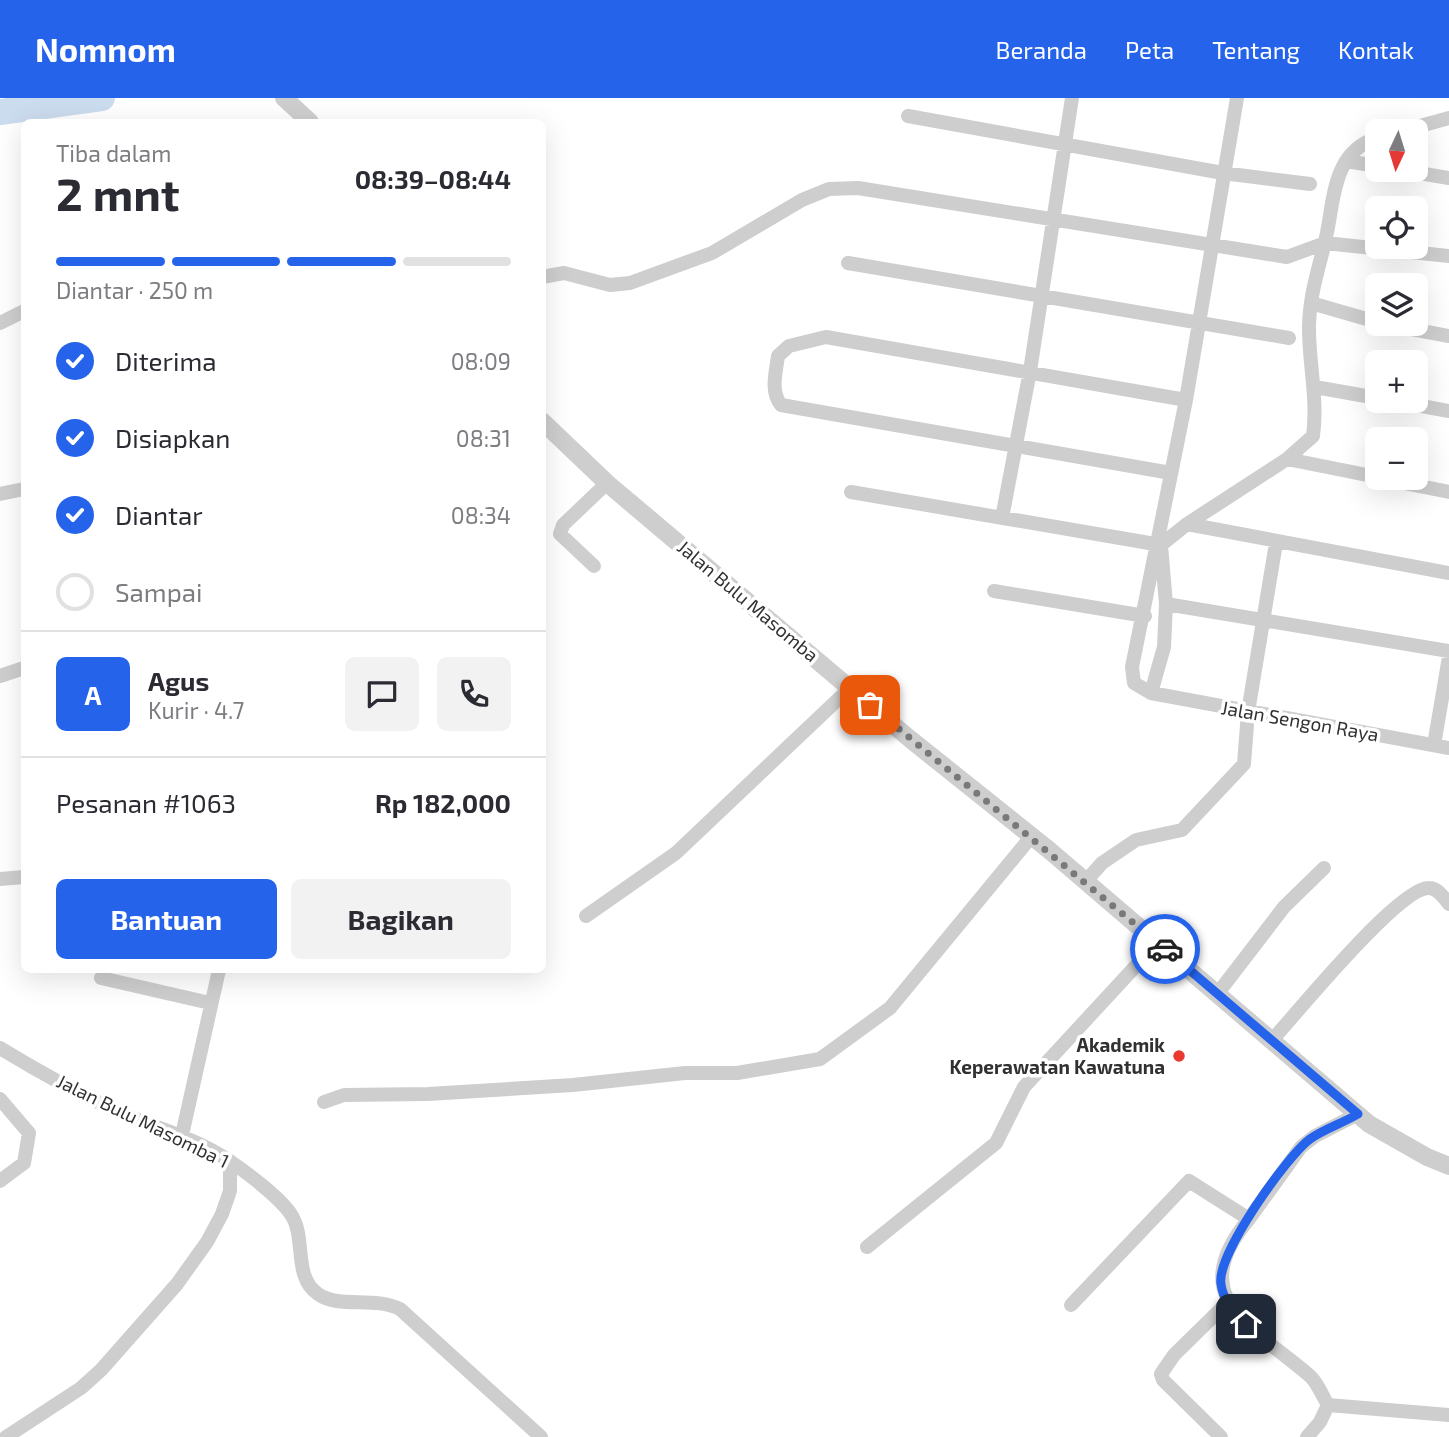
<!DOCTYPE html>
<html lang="id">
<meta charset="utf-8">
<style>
body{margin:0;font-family:"Exo 2",sans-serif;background:#f2f2f3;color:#2b2b33;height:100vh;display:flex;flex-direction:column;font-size:26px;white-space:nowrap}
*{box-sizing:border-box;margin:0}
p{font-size:23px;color:#7c7c81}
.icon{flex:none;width:38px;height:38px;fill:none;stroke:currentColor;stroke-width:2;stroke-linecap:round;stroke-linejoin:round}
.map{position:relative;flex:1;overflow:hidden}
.details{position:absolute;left:21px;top:21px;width:525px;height:854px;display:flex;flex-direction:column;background:#fff;border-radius:10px;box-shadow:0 7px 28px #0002}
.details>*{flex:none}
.needle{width:46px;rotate:184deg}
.buttons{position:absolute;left:1365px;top:21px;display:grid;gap:14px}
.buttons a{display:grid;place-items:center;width:63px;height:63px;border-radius:10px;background:#fff;box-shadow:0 7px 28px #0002;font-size:35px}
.pin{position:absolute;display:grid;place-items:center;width:60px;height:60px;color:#fff;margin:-30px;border-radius:14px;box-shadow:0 4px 10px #0006}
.courier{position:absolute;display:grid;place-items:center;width:70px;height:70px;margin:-35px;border:5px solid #2563eb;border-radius:50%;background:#fff;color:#222;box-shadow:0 2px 9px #0007}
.head em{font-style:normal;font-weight:700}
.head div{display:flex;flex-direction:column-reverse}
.head{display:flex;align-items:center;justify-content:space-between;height:119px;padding:0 35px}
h1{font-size:46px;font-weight:700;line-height:52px}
.bar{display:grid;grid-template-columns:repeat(4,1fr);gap:10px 7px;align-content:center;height:84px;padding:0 35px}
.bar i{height:9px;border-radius:5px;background:#e1e1e2}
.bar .selected{background:#2563eb}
.bar p{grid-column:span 4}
.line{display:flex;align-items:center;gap:18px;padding:0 35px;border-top:2px solid #e1e1e2}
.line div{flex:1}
.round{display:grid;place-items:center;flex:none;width:74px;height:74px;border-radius:10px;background:#f2f2f3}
ol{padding:0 35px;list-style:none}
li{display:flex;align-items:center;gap:21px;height:77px}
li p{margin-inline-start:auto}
li .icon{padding:7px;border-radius:50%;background:#2563eb;color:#fff;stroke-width:4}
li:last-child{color:#7c7c81}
li i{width:38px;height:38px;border:4px solid #e1e1e2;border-radius:50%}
.button{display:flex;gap:14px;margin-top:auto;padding:14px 35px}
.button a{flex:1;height:80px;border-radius:10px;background:#2563eb;color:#fff;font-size:28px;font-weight:700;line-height:80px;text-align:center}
.button a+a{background:#f2f2f3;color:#2b2b33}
header{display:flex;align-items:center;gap:42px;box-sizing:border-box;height:98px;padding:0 35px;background:#2563eb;color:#fff}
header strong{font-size:33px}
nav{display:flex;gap:38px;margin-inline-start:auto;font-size:24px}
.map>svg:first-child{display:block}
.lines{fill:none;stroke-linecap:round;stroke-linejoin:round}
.river{stroke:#cbdcee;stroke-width:26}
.minor{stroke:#cecece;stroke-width:14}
.tertiary{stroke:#cecece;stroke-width:18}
.done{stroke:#797979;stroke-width:7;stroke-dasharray:0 12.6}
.route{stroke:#2563eb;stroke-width:9}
.poi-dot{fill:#eb3930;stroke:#fff;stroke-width:2.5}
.labels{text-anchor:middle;stroke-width:7;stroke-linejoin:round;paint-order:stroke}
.street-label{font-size:19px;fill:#313131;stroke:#fff}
.poi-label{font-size:19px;font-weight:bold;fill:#313131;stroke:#fff;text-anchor:end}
</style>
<header>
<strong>Nomnom</strong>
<nav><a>Beranda</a><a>Peta</a><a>Tentang</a><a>Kontak</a></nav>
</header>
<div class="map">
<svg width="1449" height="1339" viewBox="0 0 1449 1339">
<rect width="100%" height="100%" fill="#fff"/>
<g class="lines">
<!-- river -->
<path class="river" d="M 0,14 L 102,0"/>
<!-- minor -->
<path class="minor" d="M 1237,0 L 1186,302 L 1132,569 L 1134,585 L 1151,595 L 1449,650
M 908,18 L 1223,75 L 1310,86
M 1402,33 L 1449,20
M 1346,63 L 1377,68
M 1401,72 L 1449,80
M 848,165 L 1289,240
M 542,179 L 564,175 L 610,187 L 630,185 L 712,155 L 802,102 L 829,91 L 858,90 L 1287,159 L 1325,145 L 1449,158
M 1311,205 L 1377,224
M 0,225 L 24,213
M 1385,226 L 1449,238
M 1315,289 L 1377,300
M 1395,303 L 1449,313
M 1287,361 L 1377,379
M 1171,375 L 781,307 C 770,293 776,274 778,258 L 789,248 L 826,239 L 1186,302
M 1379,380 L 1449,394
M 851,394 L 1155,446
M 0,396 L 24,391
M 1002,420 L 1030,273 L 1072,0
M 1187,426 L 1449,475
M 594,468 L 560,436 L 563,427 L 607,385
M 994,493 L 1145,518
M 1166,506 L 1449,553
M 0,578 L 24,570
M 1151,595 L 1164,549 L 1166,506 L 1161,447 L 1187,426 L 1287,361 L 1313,338 C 1318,301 1309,267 1309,231 C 1309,201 1317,176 1324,148 C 1335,108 1329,55 1377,40
M 1434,647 L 1449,559
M 0,781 L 24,779
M 1085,784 L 1102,765 L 1136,742 L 1182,732 L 1244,666 L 1248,614 L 1276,445
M 586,818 L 676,755 L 850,590
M 101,880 L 210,905
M 1218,895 L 1284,809 L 1324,770
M 1273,941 C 1296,916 1399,789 1429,790 C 1438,790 1444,800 1449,806
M 0,950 C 36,972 74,993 112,1011 C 151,1029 192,1038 228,1062 C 245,1073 282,1101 292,1118 C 306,1141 293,1179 318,1196 C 339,1211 374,1198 400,1211 L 541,1339
M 0,1001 L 29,1035 L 24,1065 L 0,1083
M 324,1004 L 344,997 L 428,996 L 573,987 L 685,975 L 737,975 L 820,961 L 890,910 L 1031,739
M 182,1037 L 219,872
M 1249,1121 L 1301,1049 L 1315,1038 L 1358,1016
M 867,1149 L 996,1045 L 1024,989 L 1157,845
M 1071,1207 L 1189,1083 L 1249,1121 C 1181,1202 1257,1231 1311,1279 C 1318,1286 1323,1299 1328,1307 L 1449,1317
M 6,1339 L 81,1290 L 101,1272 L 177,1186 L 207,1144 L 222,1116 L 230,1093 L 230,1063
M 1221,1339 L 1163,1282 L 1161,1276 L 1174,1257 L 1227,1205
M 1307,1339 L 1320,1324 L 1328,1307"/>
<!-- tertiary -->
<path class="tertiary" d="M 284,0 L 310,24
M 542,323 L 607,385 L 910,641 L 1049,752 L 1369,1026 L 1427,1059 L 1449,1068"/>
</g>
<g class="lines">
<!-- done -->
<path class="done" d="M 870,607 L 1165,851"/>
<!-- route -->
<path class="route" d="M 1165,851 L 1358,1016 C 1343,1025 1324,1031 1310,1041 C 1287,1058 1216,1157 1221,1186 C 1223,1203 1235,1214 1246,1226"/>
</g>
<!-- markers -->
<circle class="poi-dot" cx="1179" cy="958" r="7"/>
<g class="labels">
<!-- street labels -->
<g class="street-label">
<text transform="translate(748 503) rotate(40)" y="7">Jalan Bulu Masomba</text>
<text transform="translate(1300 623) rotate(10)" y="7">Jalan Sengon Raya</text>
<text transform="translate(143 1023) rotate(26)" y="7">Jalan Bulu Masomba 1</text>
</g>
<!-- poi labels -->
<g class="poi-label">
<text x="1165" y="954">Akademik<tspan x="1165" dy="22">Keperawatan Kawatuna</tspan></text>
</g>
</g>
</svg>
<div class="buttons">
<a><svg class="needle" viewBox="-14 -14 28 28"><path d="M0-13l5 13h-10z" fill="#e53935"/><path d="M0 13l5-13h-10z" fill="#7c7c81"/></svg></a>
<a><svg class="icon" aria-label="locate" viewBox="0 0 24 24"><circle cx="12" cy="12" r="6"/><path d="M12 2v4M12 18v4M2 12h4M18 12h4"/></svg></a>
<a><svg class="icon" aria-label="layers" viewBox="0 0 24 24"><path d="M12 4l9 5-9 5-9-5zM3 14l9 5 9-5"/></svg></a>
<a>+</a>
<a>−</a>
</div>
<div class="pin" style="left:870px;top:607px;background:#ea580c"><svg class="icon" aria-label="bag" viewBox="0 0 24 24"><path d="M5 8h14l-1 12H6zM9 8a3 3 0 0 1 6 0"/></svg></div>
<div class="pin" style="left:1246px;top:1226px;background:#1f2937"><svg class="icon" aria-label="home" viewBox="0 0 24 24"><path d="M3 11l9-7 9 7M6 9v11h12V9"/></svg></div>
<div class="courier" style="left:1165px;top:851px"><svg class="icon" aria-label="car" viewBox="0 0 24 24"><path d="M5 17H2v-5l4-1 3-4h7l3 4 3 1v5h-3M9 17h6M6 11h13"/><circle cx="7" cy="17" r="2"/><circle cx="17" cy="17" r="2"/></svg></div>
<section class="details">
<div class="head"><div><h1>2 mnt</h1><p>Tiba dalam</p></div><em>08:39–08:44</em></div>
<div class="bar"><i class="selected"></i><i class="selected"></i><i class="selected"></i><i></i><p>Diantar · 250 m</p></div>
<ol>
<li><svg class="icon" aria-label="check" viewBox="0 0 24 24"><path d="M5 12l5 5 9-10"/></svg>Diterima<p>08:09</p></li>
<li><svg class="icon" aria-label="check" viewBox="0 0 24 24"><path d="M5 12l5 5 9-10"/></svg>Disiapkan<p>08:31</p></li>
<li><svg class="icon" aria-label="check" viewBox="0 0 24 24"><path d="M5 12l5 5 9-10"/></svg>Diantar<p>08:34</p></li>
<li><i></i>Sampai</li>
</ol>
<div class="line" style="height:126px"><b class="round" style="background:#2563eb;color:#fff">A</b><div><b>Agus</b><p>Kurir · 4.7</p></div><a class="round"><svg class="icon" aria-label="chat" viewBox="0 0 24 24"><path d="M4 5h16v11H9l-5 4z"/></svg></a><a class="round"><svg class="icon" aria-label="phone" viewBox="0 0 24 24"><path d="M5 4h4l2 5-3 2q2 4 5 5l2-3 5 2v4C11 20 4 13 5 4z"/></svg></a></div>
<div class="line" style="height:91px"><div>Pesanan #1063</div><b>Rp 182,000</b></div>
<div class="button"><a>Bantuan</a><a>Bagikan</a></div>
</section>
</div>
